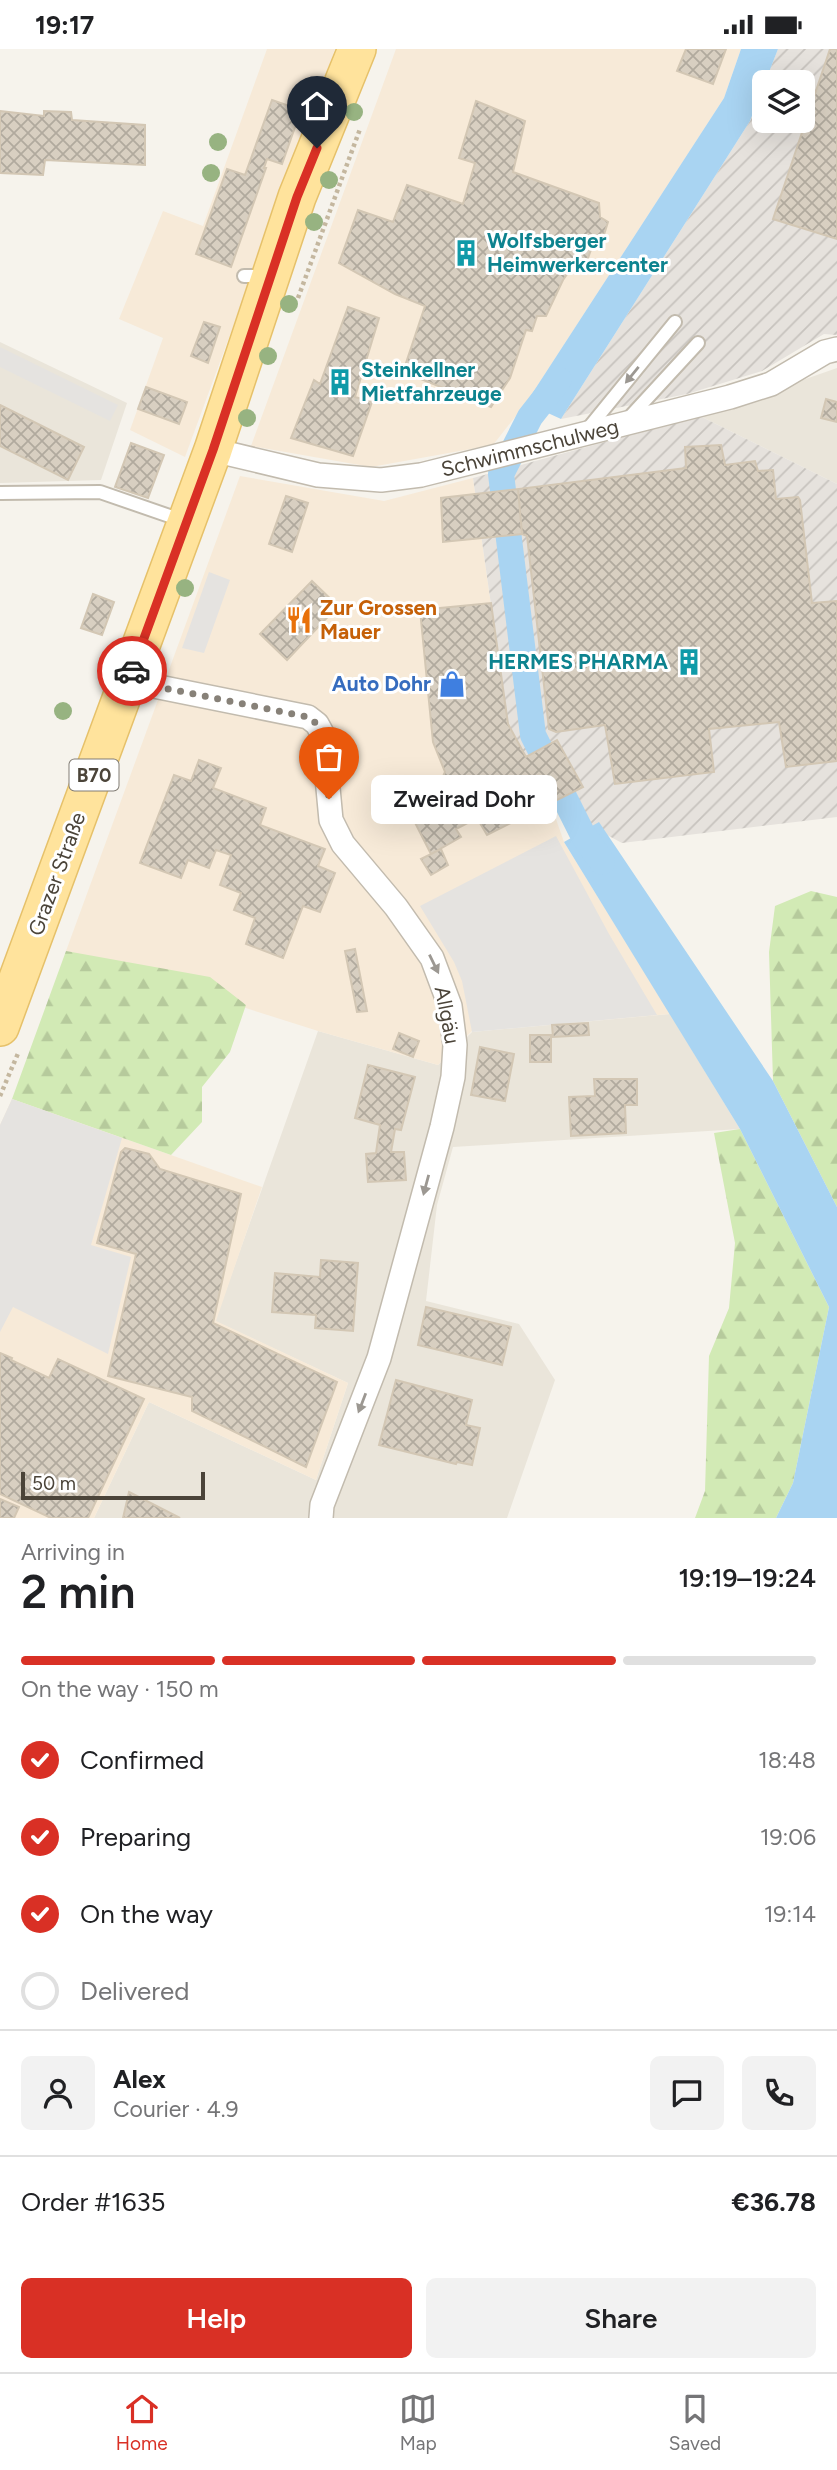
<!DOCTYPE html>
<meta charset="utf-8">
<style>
body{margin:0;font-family:Figtree,sans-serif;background:#f2f2f2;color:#202124;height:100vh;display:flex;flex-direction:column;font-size:26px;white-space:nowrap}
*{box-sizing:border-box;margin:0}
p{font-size:23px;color:#757577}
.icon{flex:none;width:38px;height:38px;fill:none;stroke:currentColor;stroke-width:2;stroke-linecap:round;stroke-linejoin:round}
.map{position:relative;height:1469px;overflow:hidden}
.side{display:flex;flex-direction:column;background:#fff;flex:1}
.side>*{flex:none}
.controls{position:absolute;left:752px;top:21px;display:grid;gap:14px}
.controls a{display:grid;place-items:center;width:63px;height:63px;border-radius:10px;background:#fff;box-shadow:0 7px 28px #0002;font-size:35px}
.scale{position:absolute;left:21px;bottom:18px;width:184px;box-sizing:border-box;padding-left:7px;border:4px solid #4b4439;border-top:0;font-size:19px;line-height:24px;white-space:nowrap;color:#4b4439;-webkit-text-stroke:5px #fff;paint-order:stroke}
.pin{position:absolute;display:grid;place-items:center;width:60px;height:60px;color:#fff;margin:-72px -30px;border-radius:50% 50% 50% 0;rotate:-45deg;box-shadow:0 0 7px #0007}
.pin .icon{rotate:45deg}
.courier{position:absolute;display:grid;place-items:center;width:70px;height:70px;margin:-35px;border:5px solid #d93025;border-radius:50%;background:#fff;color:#222;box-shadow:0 2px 9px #0007}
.bubble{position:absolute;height:49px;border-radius:10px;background:#fff;box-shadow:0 7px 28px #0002;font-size:23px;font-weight:600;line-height:49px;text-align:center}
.summary em{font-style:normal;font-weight:600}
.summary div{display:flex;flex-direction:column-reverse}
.summary{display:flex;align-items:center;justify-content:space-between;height:119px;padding:0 21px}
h1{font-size:46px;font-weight:600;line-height:52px}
.bar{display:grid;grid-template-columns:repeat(4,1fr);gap:10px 7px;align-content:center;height:84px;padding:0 21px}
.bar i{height:9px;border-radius:5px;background:#e0e0e0}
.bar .current{background:#d93025}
.bar p{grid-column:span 4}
.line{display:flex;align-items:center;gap:18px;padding:0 21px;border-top:2px solid #e0e0e0}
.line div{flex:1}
.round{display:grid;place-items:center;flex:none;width:74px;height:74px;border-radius:10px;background:#f2f2f2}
ol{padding:0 21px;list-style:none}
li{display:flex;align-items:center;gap:21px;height:77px}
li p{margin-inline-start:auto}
li .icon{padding:7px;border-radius:50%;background:#d93025;color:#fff;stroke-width:4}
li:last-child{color:#757577}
li i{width:38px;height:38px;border:4px solid #e0e0e0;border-radius:50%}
.primary-button{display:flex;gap:14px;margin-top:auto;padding:14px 21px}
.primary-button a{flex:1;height:80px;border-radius:10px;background:#d93025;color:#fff;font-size:28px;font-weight:600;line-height:80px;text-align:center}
.primary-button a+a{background:#f2f2f2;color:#202124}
.status{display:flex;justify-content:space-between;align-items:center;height:49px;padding:0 35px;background:#fff;direction:ltr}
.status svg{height:19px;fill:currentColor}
.tabs{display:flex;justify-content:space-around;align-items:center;height:98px;border-top:2px solid #e0e0e0;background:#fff;font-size:19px;color:#757577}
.tabs a{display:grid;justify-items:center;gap:4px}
.tabs .current{color:#d93025}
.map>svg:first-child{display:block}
.residential{fill:#eae5da}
.commercial{fill:#f7ead8}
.industrial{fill:url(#industrial-furrows)}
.forest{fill:url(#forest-firs)}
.parking{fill:#e5e3e0}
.water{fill:#a9d4f2}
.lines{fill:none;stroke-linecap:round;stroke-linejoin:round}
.canal{stroke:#a9d4f2;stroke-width:26}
.building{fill:url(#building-cross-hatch);stroke:#d3c7b4;stroke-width:2}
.service-casing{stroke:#c2bbae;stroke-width:16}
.minor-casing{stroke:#c2bbae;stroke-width:26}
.primary-casing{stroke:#e6c16a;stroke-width:40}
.path{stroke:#c4b79f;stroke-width:4.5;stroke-dasharray:3.5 3.5;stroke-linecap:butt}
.service{stroke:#fff;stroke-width:12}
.minor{stroke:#fff;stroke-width:23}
.primary{stroke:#ffe39c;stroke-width:37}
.tree{fill:#97b381}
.oneway{fill:#9c9892}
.done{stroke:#878178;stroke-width:7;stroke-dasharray:0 12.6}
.route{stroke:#d93025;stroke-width:9}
.labels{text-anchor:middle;stroke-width:6;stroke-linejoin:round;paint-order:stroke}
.shield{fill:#fff;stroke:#817c74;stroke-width:2}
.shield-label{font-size:19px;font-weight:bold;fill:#4b4439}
.culture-label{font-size:21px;font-weight:bold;fill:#0d838f;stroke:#fff;text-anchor:start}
.street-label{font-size:21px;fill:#4b4439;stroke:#fff}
.food-label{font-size:21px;font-weight:bold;fill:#c56008;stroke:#fff;text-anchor:start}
.shop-label{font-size:21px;font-weight:bold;fill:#366cbe;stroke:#fff;text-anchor:end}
</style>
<div class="status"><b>19:17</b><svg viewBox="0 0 49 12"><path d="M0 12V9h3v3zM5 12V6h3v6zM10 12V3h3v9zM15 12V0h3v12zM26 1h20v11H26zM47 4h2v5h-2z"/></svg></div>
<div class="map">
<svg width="837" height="1469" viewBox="0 0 837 1469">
<defs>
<pattern id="industrial-furrows" width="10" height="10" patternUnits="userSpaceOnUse" patternTransform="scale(1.75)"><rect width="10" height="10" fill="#e6e2dd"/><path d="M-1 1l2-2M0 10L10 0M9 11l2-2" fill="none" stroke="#c7c3be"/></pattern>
<pattern id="forest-firs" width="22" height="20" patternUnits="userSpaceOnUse" patternTransform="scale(1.75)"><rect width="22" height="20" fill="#d2eab5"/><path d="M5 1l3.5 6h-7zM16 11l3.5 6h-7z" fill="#b6ca9c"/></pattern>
<pattern id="building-cross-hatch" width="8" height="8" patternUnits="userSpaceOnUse" patternTransform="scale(1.75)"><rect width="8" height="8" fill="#d8cfc1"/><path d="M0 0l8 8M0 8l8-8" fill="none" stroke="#b1aa9e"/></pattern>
</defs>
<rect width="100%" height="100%" fill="#f6f3ec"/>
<!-- residential -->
<path class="residential" d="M 0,293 L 127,354 L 101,431 L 0,434 Z
M 837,319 L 837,435 L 700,367 Z
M 670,965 L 740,1080 L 453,1098 L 437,1156 L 426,1252 L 519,1275 L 555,1331 L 507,1469 L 94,1469 L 149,1353 L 316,1431 L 348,1334 L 215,1272 L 318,982 L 438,1016 L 472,983 Z"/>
<!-- commercial -->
<path class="commercial" d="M 267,0 L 335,0 L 185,408 L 130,381 L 163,289 L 119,270 L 163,162 L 203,177 Z
M 396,0 L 741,0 L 724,49 L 526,354 L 493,396 L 371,418 L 251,397 Z
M 240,427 L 384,452 L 473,429 L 508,675 L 551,756 L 564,793 L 670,965 L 472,982 L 438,1016 L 318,982 L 66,902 Z
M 12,1050 L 262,1138 L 216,1272 L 348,1334 L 316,1431 L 149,1353 L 94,1469 L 0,1469 L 0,1076 Z"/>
<!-- industrial -->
<path class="industrial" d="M 778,0 L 837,0 L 837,286 L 824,285 L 762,322 L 687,345 L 561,370 L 750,72 L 765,34 L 765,72 L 803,72 L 803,33 L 765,33 Z
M 700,367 L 837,435 L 837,768 L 622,794 L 551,756 L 508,675 L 473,429 Z"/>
<!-- forest -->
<path class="forest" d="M 811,842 L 837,848 L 837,1158 L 773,1032 L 769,903 L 775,857 Z
M 66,902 L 210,928 L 246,956 L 230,1003 L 202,1038 L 202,1073 L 171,1106 L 12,1050 Z
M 740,1080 L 829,1258 L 793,1434 L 776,1469 L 695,1469 L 705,1442 L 709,1307 L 729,1259 L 735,1194 L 714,1084 Z"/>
<!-- parking -->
<path class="parking" d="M 0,298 L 118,356 L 110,372 L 0,318 Z
M 209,523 L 230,531 L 204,604 L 182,599 Z
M 556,787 L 609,885 L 657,966 L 472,983 L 462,932 L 454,913 L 420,857 Z
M 12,1050 L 122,1089 L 91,1196 L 131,1208 L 108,1305 L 13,1258 L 0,1283 L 0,1076 Z"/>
<!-- water -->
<path class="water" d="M 741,0 L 778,0 L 750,72 L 561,370 L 526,354 L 724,49 Z
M 599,773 L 773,1032 L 837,1158 L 837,1469 L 776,1469 L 793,1434 L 829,1258 L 740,1080 L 564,793 Z"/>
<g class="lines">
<!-- canal -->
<path class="canal" d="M 559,331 L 530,368 L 501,425 L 533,686 L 582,784 L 602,813"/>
</g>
<!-- building -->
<path class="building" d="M 686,0 L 726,0 L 713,35 L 677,22 Z
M 830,0 L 837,0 L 837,190 L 773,170 Z
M 272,51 L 301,61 L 282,115 L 267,110 L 264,119 L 266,119 L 231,218 L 196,205 L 227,120 L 245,126 Z
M 476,52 L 525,72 L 513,123 L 599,154 L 600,168 L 608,173 L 602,192 L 592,198 L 588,209 L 570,221 L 563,231 L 546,267 L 537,267 L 532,282 L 526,281 L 510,329 L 491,358 L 403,323 L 425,257 L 395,245 L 339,214 L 358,161 L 393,173 L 407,136 L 463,155 L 475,114 L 459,109 Z
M 0,62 L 44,67 L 44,62 L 71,63 L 72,71 L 145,76 L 145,116 L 45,111 L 43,126 L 0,124 Z
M 348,258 L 379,269 L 355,348 L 372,353 L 353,407 L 291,389 L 314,331 L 320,335 Z
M 204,273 L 220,278 L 208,314 L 191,307 Z
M 146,338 L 187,353 L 179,375 L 138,360 Z
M 826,350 L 837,353 L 837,373 L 821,369 Z
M 0,356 L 84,398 L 68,431 L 0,397 Z
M 131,394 L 164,406 L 148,449 L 115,438 Z
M 721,396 L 725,416 L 755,412 L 758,422 L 773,421 L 776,450 L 798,448 L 800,451 L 812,554 L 837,552 L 837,712 L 786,718 L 779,673 L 709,680 L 714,723 L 615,735 L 605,676 L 556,683 L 549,680 L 527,487 L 522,485 L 518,440 L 686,419 L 685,398 Z
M 518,440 L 522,485 L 443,493 L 441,449 Z
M 286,447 L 308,454 L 292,503 L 269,495 Z
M 312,532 L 338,557 L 287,611 L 260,585 Z
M 93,545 L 114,553 L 102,586 L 81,579 Z
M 491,554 L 508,675 L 526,708 L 557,691 L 583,738 L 487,786 L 477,769 L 456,780 L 461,788 L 431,805 L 408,760 L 435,745 L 445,723 L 433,693 L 420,561 Z
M 199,711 L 221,719 L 213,739 L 266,759 L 260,776 L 325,800 L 318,817 L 335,824 L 320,863 L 303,857 L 283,909 L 246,895 L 255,869 L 234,861 L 241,844 L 220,836 L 231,806 L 216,801 L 209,819 L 188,811 L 181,829 L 140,814 L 174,726 L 191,732 Z
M 441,800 L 448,816 L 431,826 L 421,810 Z
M 355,900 L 367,962 L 357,963 L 345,902 Z
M 588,974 L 589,986 L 553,988 L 552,976 Z
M 399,984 L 419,992 L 413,1008 L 393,1000 Z
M 530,986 L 551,986 L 551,1013 L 530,1013 Z
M 480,998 L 514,1005 L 505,1052 L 471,1046 Z
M 368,1016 L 415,1028 L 401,1081 L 395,1080 L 391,1103 L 404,1103 L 406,1131 L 368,1133 L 366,1105 L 376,1104 L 380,1076 L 355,1069 Z
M 594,1030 L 637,1030 L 637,1056 L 625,1056 L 626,1084 L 571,1087 L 569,1048 L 595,1047 Z
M 125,1099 L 149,1105 L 160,1120 L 241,1145 L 213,1274 L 337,1333 L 306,1418 L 192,1362 L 192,1348 L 108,1327 L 136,1205 L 97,1194 L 121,1103 Z
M 321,1211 L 358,1214 L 353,1282 L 315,1279 L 316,1266 L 272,1263 L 275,1224 L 320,1228 Z
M 426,1258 L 511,1278 L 502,1316 L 418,1296 Z
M 0,1304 L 12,1309 L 11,1311 L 49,1329 L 58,1310 L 144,1350 L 88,1469 L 51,1469 L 0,1445 Z
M 396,1331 L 472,1351 L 466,1376 L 480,1379 L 472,1416 L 457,1413 L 456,1415 L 379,1396 Z
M 129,1443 L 180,1469 L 123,1469 Z
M 0,1450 L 19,1458 L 14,1469 L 0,1469 Z"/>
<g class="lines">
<defs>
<path id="service" d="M 244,227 L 267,227
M 628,370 L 698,294
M 587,381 L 675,273
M 0,444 L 100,443 L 184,472"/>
<path id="minor" d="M 213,401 L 318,426 L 381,431 L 421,426 L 730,348 L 771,335 L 825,303 L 837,300
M 129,632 L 308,668 L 317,675 L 323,686 L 331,771 L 343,795 L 396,858 L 432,909 L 450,957 L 455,996 L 453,1028 L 442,1078 L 379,1309 L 322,1456 L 321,1469"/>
<path id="primary" d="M 0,978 L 213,401 L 297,148 L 357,0"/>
</defs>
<!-- service casing -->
<use href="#service" class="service-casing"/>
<!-- minor casing -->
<use href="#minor" class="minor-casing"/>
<!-- primary casing -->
<use href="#primary" class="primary-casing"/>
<!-- path -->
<path class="path" d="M 298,249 L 360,80
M 0,1047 L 19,1002"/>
<!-- service -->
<use href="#service" class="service"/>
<!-- minor -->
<use href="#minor" class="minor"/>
<!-- primary -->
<use href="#primary" class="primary"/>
</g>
<!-- trees -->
<g class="tree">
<circle cx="354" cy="63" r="9"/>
<circle cx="218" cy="93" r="9"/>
<circle cx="211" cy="124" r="9"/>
<circle cx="329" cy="131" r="9"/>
<circle cx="314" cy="173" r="9"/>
<circle cx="289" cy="255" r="9"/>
<circle cx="268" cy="307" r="9"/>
<circle cx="247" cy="369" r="9"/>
<circle cx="185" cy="539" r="9"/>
<circle cx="63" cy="662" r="9"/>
</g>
<!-- one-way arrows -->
<defs><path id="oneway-solid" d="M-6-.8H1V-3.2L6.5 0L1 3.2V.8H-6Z" transform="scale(1.75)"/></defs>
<g class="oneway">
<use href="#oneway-solid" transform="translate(632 326) rotate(129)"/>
<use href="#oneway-solid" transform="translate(434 915) rotate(64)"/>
<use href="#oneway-solid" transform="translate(426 1136) rotate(105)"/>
<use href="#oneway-solid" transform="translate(362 1354) rotate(111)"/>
</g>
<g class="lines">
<!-- done -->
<path class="done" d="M 132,622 L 129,632 L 308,668 L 317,675 L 323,686 L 329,750"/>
<!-- route -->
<path class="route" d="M 132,622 L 213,401 L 297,148 L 317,99"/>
</g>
<!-- icons -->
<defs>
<symbol id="building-bare" viewBox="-9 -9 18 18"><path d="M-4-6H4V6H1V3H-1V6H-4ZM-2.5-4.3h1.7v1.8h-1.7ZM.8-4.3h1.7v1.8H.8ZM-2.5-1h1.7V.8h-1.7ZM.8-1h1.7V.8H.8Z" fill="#0f9aa8" stroke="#fff" stroke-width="2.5" paint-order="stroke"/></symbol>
<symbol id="restaurant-bare" viewBox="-9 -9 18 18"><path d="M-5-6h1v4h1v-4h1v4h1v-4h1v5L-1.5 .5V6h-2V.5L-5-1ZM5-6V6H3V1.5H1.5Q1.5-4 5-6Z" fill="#e8710a" stroke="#fff" stroke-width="2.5" paint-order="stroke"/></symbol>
<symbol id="shop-bare" viewBox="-9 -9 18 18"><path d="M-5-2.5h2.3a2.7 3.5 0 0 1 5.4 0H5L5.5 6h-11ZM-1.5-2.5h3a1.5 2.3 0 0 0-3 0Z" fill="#3f7fe0" stroke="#fff" stroke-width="2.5" paint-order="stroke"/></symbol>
</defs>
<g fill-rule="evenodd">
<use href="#building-bare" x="447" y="185" width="38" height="38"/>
<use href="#building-bare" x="321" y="314" width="38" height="38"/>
<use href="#restaurant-bare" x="280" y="552" width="38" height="38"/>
<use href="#building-bare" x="670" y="594" width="38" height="38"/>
<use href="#shop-bare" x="433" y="616" width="38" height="38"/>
</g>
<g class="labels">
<!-- shield labels -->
<rect class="shield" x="69.5" y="710.5" width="49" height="31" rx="5"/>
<g class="shield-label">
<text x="94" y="733">B70</text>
</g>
<!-- culture labels -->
<g class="culture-label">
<text x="487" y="199">Wolfsberger<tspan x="487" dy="24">Heimwerkercenter</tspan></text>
<text x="361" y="328">Steinkellner<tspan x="361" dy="24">Mietfahrzeuge</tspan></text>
<text x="668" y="620" text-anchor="end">HERMES PHARMA</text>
</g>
<!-- street labels -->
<g class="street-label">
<text transform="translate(530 399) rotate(-14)" y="7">Schwimmschulweg</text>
<text transform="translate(57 825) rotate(-70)" y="7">Grazer Straße</text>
<text transform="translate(447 966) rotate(79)" y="7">Allgäu</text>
</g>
<!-- food labels -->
<g class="food-label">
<text x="320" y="566">Zur Grossen<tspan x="320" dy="24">Mauer</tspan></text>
</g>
<!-- shop labels -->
<g class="shop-label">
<text x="431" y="642">Auto Dohr</text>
</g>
</g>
</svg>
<div class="controls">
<a><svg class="icon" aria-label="layers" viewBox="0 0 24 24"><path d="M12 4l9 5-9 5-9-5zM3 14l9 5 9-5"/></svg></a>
</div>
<div class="scale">50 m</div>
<div class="pin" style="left:329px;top:750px;background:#ea580c"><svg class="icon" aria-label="bag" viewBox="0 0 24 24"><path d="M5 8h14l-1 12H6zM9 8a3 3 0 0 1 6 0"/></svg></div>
<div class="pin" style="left:317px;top:99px;background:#1f2937"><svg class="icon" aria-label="home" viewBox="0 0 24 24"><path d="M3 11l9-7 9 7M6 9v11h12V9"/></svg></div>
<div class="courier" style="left:132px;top:622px"><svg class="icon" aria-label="car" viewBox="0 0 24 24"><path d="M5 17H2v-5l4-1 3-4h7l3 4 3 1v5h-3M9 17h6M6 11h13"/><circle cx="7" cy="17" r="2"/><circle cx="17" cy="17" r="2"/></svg></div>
<div class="bubble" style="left:371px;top:726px;width:186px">Zweirad Dohr</div>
</div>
<section class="side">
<div class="summary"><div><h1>2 min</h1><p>Arriving in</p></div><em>19:19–19:24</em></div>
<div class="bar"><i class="current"></i><i class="current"></i><i class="current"></i><i></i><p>On the way · 150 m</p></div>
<ol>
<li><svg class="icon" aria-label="check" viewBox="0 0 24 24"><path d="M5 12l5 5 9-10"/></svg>Confirmed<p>18:48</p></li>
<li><svg class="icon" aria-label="check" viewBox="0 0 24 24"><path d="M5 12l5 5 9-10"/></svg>Preparing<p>19:06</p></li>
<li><svg class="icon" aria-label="check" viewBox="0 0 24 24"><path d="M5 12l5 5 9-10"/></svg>On the way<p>19:14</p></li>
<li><i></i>Delivered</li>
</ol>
<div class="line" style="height:126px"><a class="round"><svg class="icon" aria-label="person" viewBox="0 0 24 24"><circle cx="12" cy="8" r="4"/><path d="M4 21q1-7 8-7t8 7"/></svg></a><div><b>Alex</b><p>Courier · 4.9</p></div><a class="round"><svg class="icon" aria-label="chat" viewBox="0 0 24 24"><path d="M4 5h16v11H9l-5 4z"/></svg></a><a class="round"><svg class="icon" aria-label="phone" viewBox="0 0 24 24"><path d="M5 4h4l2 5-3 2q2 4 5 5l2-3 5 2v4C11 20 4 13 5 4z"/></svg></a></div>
<div class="line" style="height:91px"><div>Order #1635</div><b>€36.78</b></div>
<div class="primary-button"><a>Help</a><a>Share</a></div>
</section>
<nav class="tabs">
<a class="current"><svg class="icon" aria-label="home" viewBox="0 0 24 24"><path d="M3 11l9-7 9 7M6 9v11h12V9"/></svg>Home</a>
<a><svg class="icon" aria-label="map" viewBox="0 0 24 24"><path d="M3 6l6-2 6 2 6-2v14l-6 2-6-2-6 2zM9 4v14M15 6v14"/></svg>Map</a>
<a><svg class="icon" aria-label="saved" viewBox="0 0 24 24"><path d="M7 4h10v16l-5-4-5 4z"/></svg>Saved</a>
</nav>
